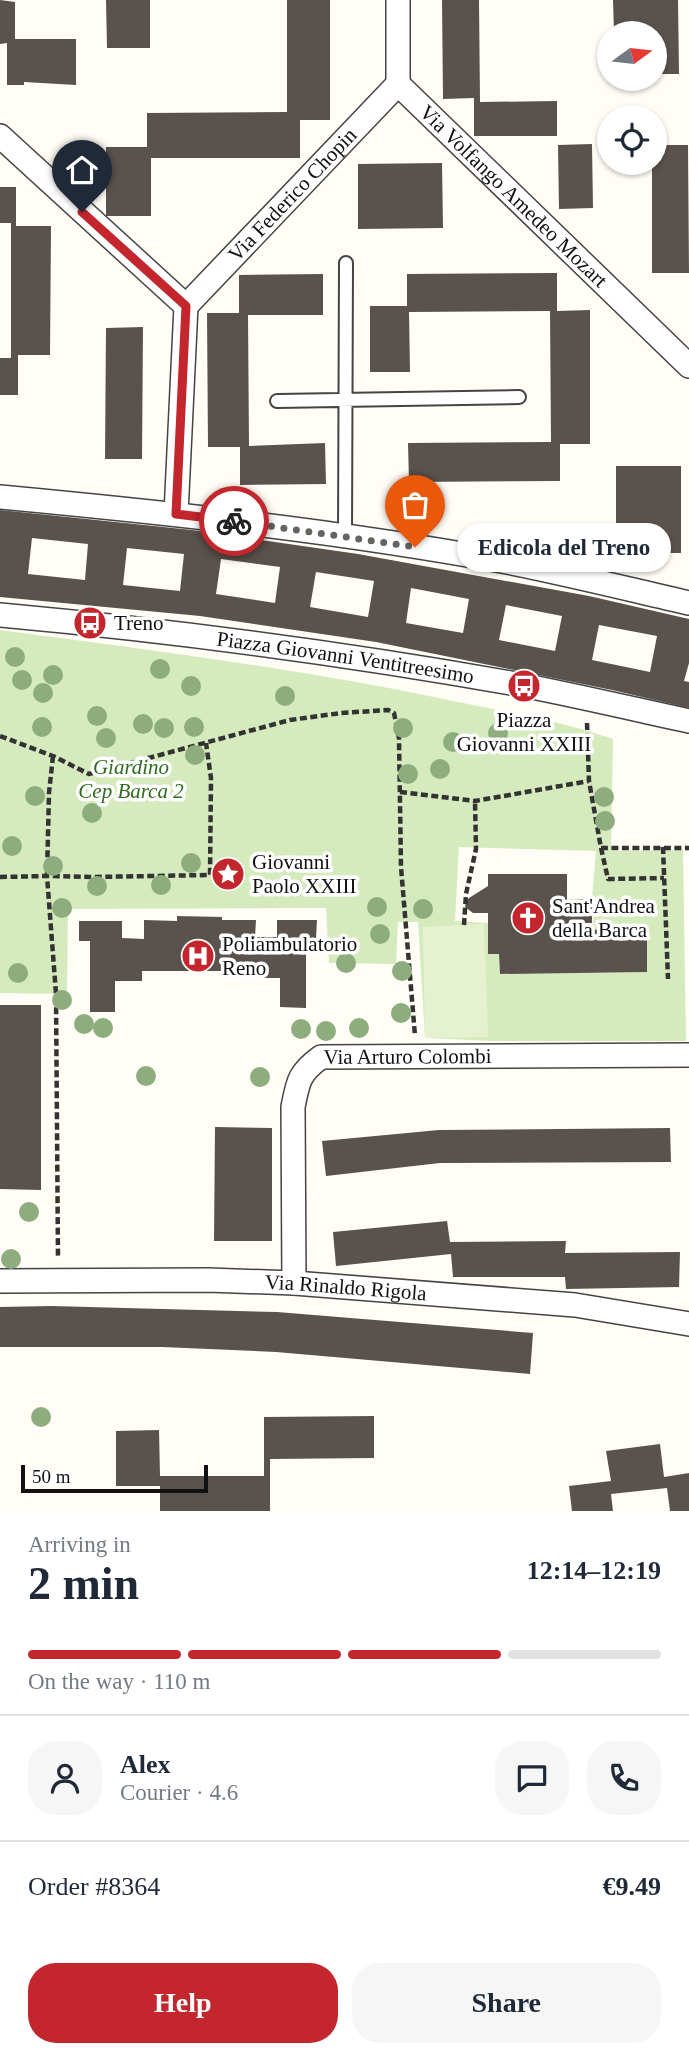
<!DOCTYPE html>
<meta charset="utf-8">
<style>
body{margin:0;font-family:"Times New Roman",serif;background:#f6f6f7;color:#1f2937;height:100vh;display:flex;flex-direction:column;font-size:26px;white-space:nowrap}
*{box-sizing:border-box;margin:0}
p{font-size:23px;color:#747a83}
.icon{flex:none;width:38px;height:38px;fill:none;stroke:currentColor;stroke-width:2;stroke-linecap:round;stroke-linejoin:round}
.map{position:relative;height:1511px;overflow:hidden}
.details{display:flex;flex-direction:column;background:#fff;flex:1}
.details>*{flex:none}
.needle{width:46px;rotate:75deg}
.buttons{position:absolute;left:597px;top:21px;display:grid;gap:14px}
.buttons a{display:grid;place-items:center;width:70px;height:70px;border-radius:50%;background:#fff;box-shadow:0 2px 5px #0004;font-size:35px}
.scale{position:absolute;left:21px;bottom:18px;width:187px;box-sizing:border-box;padding-left:7px;border:4px solid #111;border-top:0;font-size:19px;line-height:24px;white-space:nowrap;color:#111;-webkit-text-stroke:5px #fff;paint-order:stroke}
.pin{position:absolute;display:grid;place-items:center;width:60px;height:60px;color:#fff;margin:-72px -30px;border-radius:50% 50% 50% 0;rotate:-45deg;box-shadow:0 0 7px #0007}
.pin .icon{rotate:45deg}
.courier{position:absolute;display:grid;place-items:center;width:70px;height:70px;margin:-35px;border:5px solid #c4262e;border-radius:50%;background:#fff;color:#222;box-shadow:0 2px 9px #0007}
.bubble{position:absolute;height:49px;border-radius:24px;background:#fff;box-shadow:0 2px 5px #0004;font-size:23px;font-weight:700;line-height:49px;text-align:center}
.summary em{font-style:normal;font-weight:700}
.summary div{display:flex;flex-direction:column-reverse}
.summary{display:flex;align-items:center;justify-content:space-between;height:119px;padding:0 28px}
h1{font-size:46px;font-weight:700;line-height:52px}
.bar{display:grid;grid-template-columns:repeat(4,1fr);gap:10px 7px;align-content:center;height:84px;padding:0 28px}
.bar i{height:9px;border-radius:5px;background:#e0e1e3}
.bar .current{background:#c4262e}
.bar p{grid-column:span 4}
.line{display:flex;align-items:center;gap:18px;padding:0 28px;border-top:2px solid #e0e1e3}
.line div{flex:1}
.round{display:grid;place-items:center;flex:none;width:74px;height:74px;border-radius:28px;background:#f6f6f7}
.primary-button{display:flex;gap:14px;margin-top:auto;padding:14px 28px}
.primary-button a{flex:1;height:80px;border-radius:28px;background:#c4262e;color:#fff;font-size:28px;font-weight:700;line-height:80px;text-align:center}
.primary-button a+a{background:#f6f6f7;color:#1f2937}
.map>svg:first-child{display:block}
.green{fill:#d5ebbd;fill-rule:evenodd}
.pitch{fill:#e6f2cf}
.building{fill:#5a524d;fill-rule:evenodd}
.lines{fill:none;stroke-linecap:round;stroke-linejoin:round}
.service-casing{stroke:#444;stroke-width:16}
.minor-casing{stroke:#444;stroke-width:26}
.path{stroke:#333;stroke-width:4.5;stroke-dasharray:7 3.5;stroke-linecap:butt}
.service{stroke:#fff;stroke-width:12}
.minor{stroke:#fff;stroke-width:23}
.tree{fill:#8dad7f}
.done{stroke:#646461;stroke-width:7;stroke-dasharray:0 12.6}
.route{stroke:#c4262e;stroke-width:9}
.labels{text-anchor:middle;stroke-width:7;stroke-linejoin:round;paint-order:stroke}
.street-label{font-size:21px;fill:#111;stroke:#fff}
.poi-label{font-size:21px;fill:#111;stroke:#fff;text-anchor:start}
.park-label{font-size:21px;font-style:italic;fill:#2f6b1f;stroke:#fff}
</style>
<div class="map">
<svg width="689" height="1511" viewBox="0 0 689 1511">
<rect width="100%" height="100%" fill="#fffdf5"/>
<!-- green -->
<path class="green" d="M 0,630 C 151,650 303,669 453,701 C 507,712 561,721 613,739 L 611,851 L 683,850 L 686,1041 L 495,1041 L 425,1038 L 418,922 L 398,922 L 396,964 L 329,963 L 326,908 L 68,909 L 67,994 L 0,993 ZM 459,847 L 596,851 L 592,899 L 594,930 L 647,929 L 647,972 L 500,974 L 499,954 L 488,953 L 488,923 L 455,921 Z"/>
<!-- pitch -->
<path class="pitch" d="M 484,924 L 488,1037 L 425,1038 L 423,927 Z"/>
<!-- building -->
<path class="building" d="M 0,0 L 15,2 L 15,39 L 76,39 L 76,85 L 24,82 L 24,85 L 7,85 L 7,43 L 0,44 Z
M 106,0 L 150,0 L 150,48 L 107,48 Z
M 287,0 L 330,0 L 330,120 L 300,120 L 300,158 L 151,158 L 151,216 L 106,216 L 106,147 L 147,147 L 147,113 L 287,112 Z
M 442,0 L 479,0 L 480,102 L 557,101 L 557,136 L 474,136 L 474,98 L 443,99 Z
M 613,0 L 678,0 L 679,74 L 654,74 L 654,33 L 614,33 Z
M 592,144 L 593,208 L 559,209 L 558,145 Z
M 654,145 L 688,145 L 689,273 L 652,273 L 652,163 L 654,163 Z
M 442,163 L 443,228 L 358,229 L 358,164 Z
M 0,187 L 16,187 L 16,226 L 51,226 L 50,355 L 18,355 L 18,395 L 0,395 L 0,358 L 11,358 L 11,223 L 0,223 Z
M 557,273 L 557,311 L 590,310 L 590,444 L 560,444 L 560,481 L 409,482 L 408,443 L 551,442 L 550,311 L 409,312 L 410,372 L 370,372 L 370,306 L 407,306 L 407,274 Z
M 323,274 L 323,315 L 248,315 L 249,446 L 325,443 L 326,484 L 240,485 L 240,447 L 208,447 L 207,313 L 239,313 L 239,275 Z
M 143,327 L 142,459 L 105,459 L 106,328 Z
M 616,466 L 681,466 L 681,553 L 616,553 Z
M 0,510 L 192,530 L 358,554 L 589,596 L 689,619 L 689,663 L 684,681 L 689,682 L 689,708 L 612,690 L 376,642 L 200,616 L 0,597 ZM 32,538 L 88,544 L 85,580 L 28,574 ZM 127,548 L 184,554 L 180,591 L 123,585 ZM 221,559 L 280,567 L 275,603 L 216,594 ZM 316,572 L 374,581 L 368,617 L 310,607 ZM 411,588 L 469,599 L 463,633 L 406,623 ZM 506,605 L 562,616 L 555,651 L 499,640 ZM 599,625 L 657,636 L 650,672 L 592,660 Z
M 488,874 L 567,874 L 567,900 L 592,899 L 592,923 L 568,923 L 568,930 L 647,929 L 647,972 L 500,974 L 499,954 L 488,954 L 488,913 L 473,913 L 465,907 L 466,902 L 469,898 L 488,886 Z
M 177,916 L 222,917 L 222,920 L 256,920 L 255,937 L 277,937 L 277,920 L 317,920 L 316,939 L 306,939 L 306,1008 L 280,1007 L 280,978 L 254,978 L 255,971 L 142,971 L 142,981 L 115,981 L 115,1012 L 90,1012 L 90,941 L 79,941 L 79,921 L 122,921 L 122,938 L 144,939 L 144,920 L 177,921 Z
M 0,1005 L 41,1005 L 41,1190 L 0,1189 Z
M 215,1127 L 272,1128 L 272,1241 L 214,1241 Z
M 670,1128 L 671,1162 L 440,1163 L 326,1176 L 322,1141 L 439,1130 Z
M 447,1221 L 450,1242 L 566,1241 L 565,1253 L 680,1252 L 679,1287 L 566,1289 L 565,1277 L 453,1277 L 451,1254 L 336,1266 L 333,1232 Z
M 51,1306 L 277,1312 L 533,1333 L 530,1374 L 276,1352 L 162,1347 L 0,1347 L 0,1307 Z
M 374,1416 L 374,1458 L 270,1459 L 270,1511 L 160,1511 L 160,1486 L 116,1486 L 116,1431 L 159,1430 L 160,1476 L 264,1476 L 264,1417 Z
M 660,1444 L 664,1477 L 689,1473 L 689,1511 L 670,1511 L 667,1488 L 611,1494 L 613,1511 L 572,1511 L 569,1486 L 611,1481 L 606,1451 Z"/>
<g class="lines">
<defs>
<path id="service" d="M 277,401 L 519,397
M 345,536 L 346,263"/>
<g id="minor">
<path id="s1" d="M 398,0 L 398,84 L 689,366"/>
<path d="M 0,136 L 186,306 L 176,514"/>
<path id="s2" d="M 186,306 L 398,84"/>
<path d="M 0,497 C 170,513 339,531 507,562 C 568,574 628,589 689,603"/>
<path id="s3" d="M 0,615 C 175,631 349,654 522,685 C 578,696 634,709 689,721"/>
<path id="s4" d="M 0,1281 L 208,1280 L 294,1283 L 575,1305 L 689,1324"/>
<path id="s5" d="M 294,1283 L 293,1107 C 298,1081 299,1073 321,1057 L 689,1055"/>
</g>
</defs>
<!-- service casing -->
<use href="#service" class="service-casing"/>
<!-- minor casing -->
<use href="#minor" class="minor-casing"/>
<!-- path -->
<path class="path" d="M 587,723 L 589,781 L 601,848 L 689,848
M 0,736 L 53,756 L 89,774 L 290,720 L 341,713 L 388,710 L 394,713 L 399,738 L 401,867 L 415,1036
M 53,756 L 49,793 L 47,876 L 93,877 L 210,875 L 211,778 L 206,743
M 400,792 L 475,801 L 589,781
M 663,847 L 668,979
M 601,848 L 608,879 L 664,878
M 0,877 L 47,876 L 56,994 L 58,1259
M 464,925 L 466,894 L 476,849 L 475,801"/>
<!-- service -->
<use href="#service" class="service"/>
<!-- minor -->
<use href="#minor" class="minor"/>
</g>
<!-- trees -->
<g class="tree">
<circle cx="15" cy="657" r="10"/>
<circle cx="160" cy="669" r="10"/>
<circle cx="53" cy="675" r="10"/>
<circle cx="22" cy="680" r="10"/>
<circle cx="191" cy="686" r="10"/>
<circle cx="43" cy="693" r="10"/>
<circle cx="285" cy="696" r="10"/>
<circle cx="97" cy="716" r="10"/>
<circle cx="143" cy="724" r="10"/>
<circle cx="42" cy="727" r="10"/>
<circle cx="194" cy="727" r="10"/>
<circle cx="164" cy="728" r="10"/>
<circle cx="403" cy="728" r="10"/>
<circle cx="498" cy="733" r="10"/>
<circle cx="106" cy="738" r="10"/>
<circle cx="453" cy="742" r="10"/>
<circle cx="195" cy="755" r="10"/>
<circle cx="440" cy="769" r="10"/>
<circle cx="408" cy="774" r="10"/>
<circle cx="35" cy="796" r="10"/>
<circle cx="604" cy="797" r="10"/>
<circle cx="92" cy="813" r="10"/>
<circle cx="605" cy="821" r="10"/>
<circle cx="12" cy="846" r="10"/>
<circle cx="191" cy="863" r="10"/>
<circle cx="53" cy="866" r="10"/>
<circle cx="161" cy="885" r="10"/>
<circle cx="97" cy="886" r="10"/>
<circle cx="377" cy="907" r="10"/>
<circle cx="62" cy="908" r="10"/>
<circle cx="423" cy="909" r="10"/>
<circle cx="380" cy="934" r="10"/>
<circle cx="346" cy="963" r="10"/>
<circle cx="402" cy="971" r="10"/>
<circle cx="18" cy="973" r="10"/>
<circle cx="62" cy="1000" r="10"/>
<circle cx="401" cy="1013" r="10"/>
<circle cx="84" cy="1024" r="10"/>
<circle cx="103" cy="1028" r="10"/>
<circle cx="359" cy="1028" r="10"/>
<circle cx="301" cy="1029" r="10"/>
<circle cx="326" cy="1031" r="10"/>
<circle cx="146" cy="1076" r="10"/>
<circle cx="260" cy="1077" r="10"/>
<circle cx="29" cy="1212" r="10"/>
<circle cx="11" cy="1259" r="10"/>
<circle cx="41" cy="1417" r="10"/>
</g>
<g class="lines">
<!-- done -->
<path class="done" d="M 234,521 L 415,547"/>
<!-- route -->
<path class="route" d="M 82,212 L 186,306 L 176,514 L 234,521"/>
</g>
<!-- icons -->
<defs>
<symbol id="bus-disc" viewBox="-11 -11 22 22"><circle r="9.5" fill="#c4262e" stroke="#fff"/><path d="M-5-6H5V4H4V6H2V4H-2V6H-4V4H-5ZM-3.5-4V0h7V-4ZM-3.5 1.2v1.5H-2V1.2ZM2 1.2v1.5H3.5V1.2Z" fill="#fff"/></symbol>
<symbol id="sight-disc" viewBox="-11 -11 22 22"><circle r="9.5" fill="#c4262e" stroke="#fff"/><path d="M0-6L1.8-2.2L6-1.7L2.9 1.2L3.7 5.4L0 3.3L-3.7 5.4L-2.9 1.2L-6-1.7L-1.8-2.2Z" fill="#fff"/></symbol>
<symbol id="church-disc" viewBox="-11 -11 22 22"><circle r="9.5" fill="#c4262e" stroke="#fff"/><path d="M-1.2-6h2.4v3.5h3.3v2.4h-3.3V6h-2.4V-.1h-3.3v-2.4h3.3Z" fill="#fff"/></symbol>
<symbol id="hospital-disc" viewBox="-11 -11 22 22"><circle r="9.5" fill="#c4262e" stroke="#fff"/><path d="M-5-5h3v3.5h4V-5h3V5h-3V1.5h-4V5h-3Z" fill="#fff"/></symbol>
</defs>
<g fill-rule="evenodd">
<use href="#bus-disc" x="71" y="604" width="38" height="38"/>
<use href="#bus-disc" x="505" y="667" width="38" height="38"/>
<use href="#sight-disc" x="209" y="855" width="38" height="38"/>
<use href="#church-disc" x="509" y="899" width="38" height="38"/>
<use href="#hospital-disc" x="179" y="937" width="38" height="38"/>
</g>
<g class="labels">
<!-- street labels -->
<g class="street-label">
<text dy="7" stroke="none"><textPath href="#s2" startOffset="154">Via Federico Chopin</textPath></text>
<text dy="7" stroke="none"><textPath href="#s1" startOffset="245">Via Volfango Amedeo Mozart</textPath></text>
<text dy="7" stroke="none"><textPath href="#s3" startOffset="348">Piazza Giovanni Ventitreesimo</textPath></text>
<text dy="7" stroke="none"><textPath href="#s5" startOffset="322">Via Arturo Colombi</textPath></text>
<text dy="7" stroke="none"><textPath href="#s4" startOffset="346">Via Rinaldo Rigola</textPath></text>
</g>
<!-- poi labels -->
<g class="poi-label">
<text x="114" y="630">Treno</text>
<text x="524" y="727" text-anchor="middle">Piazza<tspan x="524" dy="24">Giovanni XXIII</tspan></text>
<text x="252" y="869">Giovanni<tspan x="252" dy="24">Paolo XXIII</tspan></text>
<text x="552" y="913">Sant'Andrea<tspan x="552" dy="24">della Barca</tspan></text>
<text x="222" y="951">Poliambulatorio<tspan x="222" dy="24">Reno</tspan></text>
</g>
<!-- park labels -->
<g class="park-label">
<text x="131" y="774">Giardino<tspan x="131" dy="24">Cep Barca 2</tspan></text>
</g>
</g>
</svg>
<div class="buttons">
<a><svg class="needle" viewBox="-14 -14 28 28"><path d="M0-13l5 13h-10z" fill="#e53935"/><path d="M0 13l5-13h-10z" fill="#747a83"/></svg></a>
<a><svg class="icon" aria-label="locate" viewBox="0 0 24 24"><circle cx="12" cy="12" r="6"/><path d="M12 2v4M12 18v4M2 12h4M18 12h4"/></svg></a>
</div>
<div class="scale">50 m</div>
<div class="pin" style="left:415px;top:547px;background:#ea580c"><svg class="icon" aria-label="bag" viewBox="0 0 24 24"><path d="M5 8h14l-1 12H6zM9 8a3 3 0 0 1 6 0"/></svg></div>
<div class="pin" style="left:82px;top:212px;background:#1f2937"><svg class="icon" aria-label="home" viewBox="0 0 24 24"><path d="M3 11l9-7 9 7M6 9v11h12V9"/></svg></div>
<div class="courier" style="left:234px;top:521px"><svg class="icon" aria-label="bike" viewBox="0 0 24 24"><circle cx="6" cy="16" r="4"/><circle cx="18" cy="16" r="4"/><path d="M6 16l4-8h5l3 8M10 8l3 8H6M13 5h3"/></svg></div>
<div class="bubble" style="left:457px;top:523px;width:214px">Edicola del Treno</div>
</div>
<section class="details">
<div class="summary"><div><h1>2 min</h1><p>Arriving in</p></div><em>12:14–12:19</em></div>
<div class="bar"><i class="current"></i><i class="current"></i><i class="current"></i><i></i><p>On the way · 110 m</p></div>
<div class="line" style="height:126px"><a class="round"><svg class="icon" aria-label="person" viewBox="0 0 24 24"><circle cx="12" cy="8" r="4"/><path d="M4 21q1-7 8-7t8 7"/></svg></a><div><b>Alex</b><p>Courier · 4.6</p></div><a class="round"><svg class="icon" aria-label="chat" viewBox="0 0 24 24"><path d="M4 5h16v11H9l-5 4z"/></svg></a><a class="round"><svg class="icon" aria-label="phone" viewBox="0 0 24 24"><path d="M5 4h4l2 5-3 2q2 4 5 5l2-3 5 2v4C11 20 4 13 5 4z"/></svg></a></div>
<div class="line" style="height:91px"><div>Order #8364</div><b>€9.49</b></div>
<div class="primary-button"><a>Help</a><a>Share</a></div>
</section>
